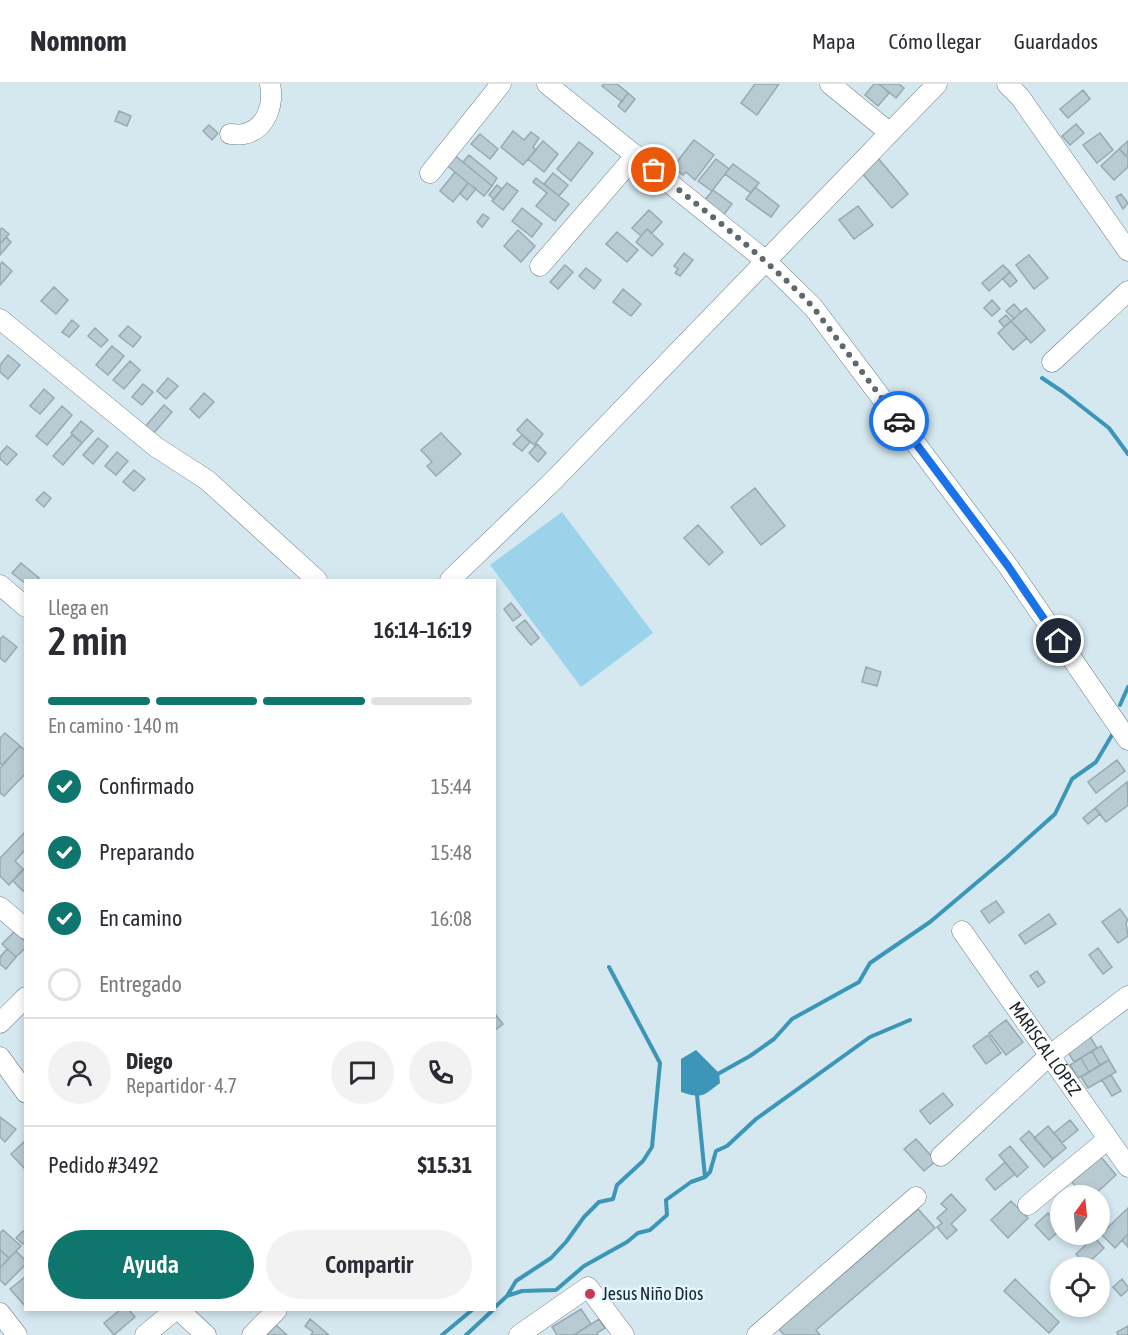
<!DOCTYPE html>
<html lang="es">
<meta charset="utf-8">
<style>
body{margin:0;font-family:"Asap Condensed",sans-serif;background:#f2f2f3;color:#2b2b33;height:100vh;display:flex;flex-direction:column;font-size:22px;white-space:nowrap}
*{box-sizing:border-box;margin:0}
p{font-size:20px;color:#7c7c81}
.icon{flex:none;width:33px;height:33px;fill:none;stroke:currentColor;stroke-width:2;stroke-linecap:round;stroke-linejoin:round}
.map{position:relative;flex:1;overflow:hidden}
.sheet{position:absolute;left:24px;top:495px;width:472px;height:732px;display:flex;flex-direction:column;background:#fff;border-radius:0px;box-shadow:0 3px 9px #0003}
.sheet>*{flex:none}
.needle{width:39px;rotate:15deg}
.buttons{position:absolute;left:1050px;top:1101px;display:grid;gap:12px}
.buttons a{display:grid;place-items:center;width:60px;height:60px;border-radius:50%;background:#fff;box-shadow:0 3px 9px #0003;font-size:30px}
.pin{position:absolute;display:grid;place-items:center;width:51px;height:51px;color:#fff;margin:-26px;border:3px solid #fff;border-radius:50%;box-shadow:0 2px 6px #0007}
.courier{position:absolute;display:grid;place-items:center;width:60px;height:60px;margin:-30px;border:4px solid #1a73e8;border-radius:50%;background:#fff;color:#222;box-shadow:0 2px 8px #0007}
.headline em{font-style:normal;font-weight:600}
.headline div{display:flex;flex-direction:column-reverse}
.headline{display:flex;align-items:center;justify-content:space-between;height:102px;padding:0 24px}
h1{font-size:39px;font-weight:600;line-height:45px}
.bar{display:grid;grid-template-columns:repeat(4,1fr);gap:9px 6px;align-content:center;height:72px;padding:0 24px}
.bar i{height:8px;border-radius:4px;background:#e1e1e2}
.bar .selected{background:#0f766e}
.bar p{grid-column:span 4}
.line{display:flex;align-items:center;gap:15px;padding:0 24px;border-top:2px solid #e1e1e2}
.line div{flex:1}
.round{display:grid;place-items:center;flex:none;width:63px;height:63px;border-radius:32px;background:#f2f2f3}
ol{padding:0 24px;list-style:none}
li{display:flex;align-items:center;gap:18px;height:66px}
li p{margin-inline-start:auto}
li .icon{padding:6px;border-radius:50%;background:#0f766e;color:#fff;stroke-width:4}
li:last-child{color:#7c7c81}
li i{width:33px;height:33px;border:3px solid #e1e1e2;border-radius:50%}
.primary-button{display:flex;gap:12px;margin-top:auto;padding:12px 24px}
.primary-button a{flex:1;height:69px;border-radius:36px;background:#0f766e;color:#fff;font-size:24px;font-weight:600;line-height:69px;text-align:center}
.primary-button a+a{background:#f2f2f3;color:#2b2b33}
header{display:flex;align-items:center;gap:36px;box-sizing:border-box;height:84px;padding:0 30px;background:#fff;border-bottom:2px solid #e1e1e2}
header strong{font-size:28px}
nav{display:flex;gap:33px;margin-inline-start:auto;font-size:21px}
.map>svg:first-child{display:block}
.green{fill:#9ad3ea}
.water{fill:#3c96b7}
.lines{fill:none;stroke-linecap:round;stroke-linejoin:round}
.stream{stroke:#3c96b7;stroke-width:4}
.building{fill:#b8cbd3;stroke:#97a9b1;stroke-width:1.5}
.minor-casing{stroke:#6b7d84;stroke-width:21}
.minor{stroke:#fff;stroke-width:20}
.done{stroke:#5d696d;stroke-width:6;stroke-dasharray:0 10.8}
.route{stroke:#1a73e8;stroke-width:8}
.poi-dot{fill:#c93852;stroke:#e2f6fe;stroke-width:2}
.labels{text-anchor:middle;stroke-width:5;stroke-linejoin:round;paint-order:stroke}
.street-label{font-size:18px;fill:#1d2427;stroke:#e2f6fe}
.poi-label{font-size:18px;fill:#1d2427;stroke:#e2f6fe;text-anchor:start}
</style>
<header>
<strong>Nomnom</strong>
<nav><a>Mapa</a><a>Cómo llegar</a><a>Guardados</a></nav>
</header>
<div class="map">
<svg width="1128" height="1251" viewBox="0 0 1128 1251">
<rect width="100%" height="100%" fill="#d5e8f0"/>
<!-- green -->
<path class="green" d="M 562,428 L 653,549 L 581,603 L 490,481 Z"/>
<!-- water -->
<path class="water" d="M 696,966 L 719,989 L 720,999 C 703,1012 702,1015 681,1008 L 681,975 Z"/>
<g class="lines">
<!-- stream -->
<path class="stream" d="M 1042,294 L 1063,308 L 1109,344 L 1128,370
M 1120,621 L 1128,603
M 716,991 L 750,972 L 774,955 L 792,935 L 859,898 L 870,879 L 930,838 L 1007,773 L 1055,730 L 1072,695 L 1096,678 L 1112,651
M 697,1011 L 705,1093
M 507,1212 L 522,1207 L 556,1206 L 584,1182 L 627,1158 L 638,1149 L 650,1146 L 667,1131 L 666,1116 L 691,1098 L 705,1093 L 710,1088 L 716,1067 L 727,1062 L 756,1035 L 870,953 L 910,936
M 495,1223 L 507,1212 L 516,1197 L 551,1174 L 566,1158 L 584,1133 L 599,1118 L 613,1115 L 617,1101 L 643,1077 L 652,1063 L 660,979 L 609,883
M 442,1251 L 472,1226
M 466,1251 L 493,1226"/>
</g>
<!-- building -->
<path class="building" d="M 604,0 L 617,0 L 628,9 L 622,18 L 602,2 Z
M 755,0 L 779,0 L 757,31 L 741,19 Z
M 874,0 L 879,0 L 889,9 L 878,22 L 865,11 Z
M 879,0 L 899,0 L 904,4 L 896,14 Z
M 1083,6 L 1090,15 L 1068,34 L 1060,25 Z
M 628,9 L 635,15 L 625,28 L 618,22 Z
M 119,27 L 131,32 L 127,42 L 115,37 Z
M 1076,40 L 1084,49 L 1070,61 L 1062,52 Z
M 209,41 L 218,49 L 212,56 L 203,47 Z
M 513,47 L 524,56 L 531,48 L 539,54 L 533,63 L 536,66 L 523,81 L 501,63 Z
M 1100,49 L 1113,66 L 1097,79 L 1083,61 Z
M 480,50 L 498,65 L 490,75 L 471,60 Z
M 694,56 L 714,71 L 695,96 L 686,88 L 683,91 L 675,85 L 677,82 L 675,80 Z
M 543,57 L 558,70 L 544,88 L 528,75 Z
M 1128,57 L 1128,71 L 1127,72 L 1119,65 Z
M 579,58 L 593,69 L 571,97 L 557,85 Z
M 1119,65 L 1128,74 L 1128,83 L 1114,96 L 1101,82 Z
M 453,70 L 492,102 L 484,112 L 445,80 Z
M 469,71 L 497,94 L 492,102 L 463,78 Z
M 878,74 L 908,110 L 892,124 L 861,88 Z
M 716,75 L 729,85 L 712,107 L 698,97 Z
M 733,80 L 759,99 L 751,109 L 725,90 Z
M 455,88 L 468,99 L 453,118 L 440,107 Z
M 553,89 L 568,101 L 559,112 L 544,100 Z
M 536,94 L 569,120 L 555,137 L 536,122 L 547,109 L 533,98 Z
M 468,99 L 476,105 L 467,116 L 460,110 Z
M 507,99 L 518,107 L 503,126 L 492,117 Z
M 497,101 L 502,105 L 494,115 L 489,111 Z
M 755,103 L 779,122 L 771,133 L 746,115 Z
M 713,106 L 732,120 L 722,133 L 703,118 Z
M 1121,110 L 1128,119 L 1123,125 L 1116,113 Z
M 858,122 L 873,141 L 854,155 L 839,136 Z
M 522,124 L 542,140 L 532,153 L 512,137 Z
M 649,126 L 662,138 L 652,149 L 647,145 L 641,152 L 632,144 Z
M 483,130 L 489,134 L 482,143 L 477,138 Z
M 2,144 L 9,150 L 0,160 L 0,146 Z
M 647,145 L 663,160 L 652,172 L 636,158 Z
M 518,146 L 535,162 L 521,178 L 504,162 Z
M 617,148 L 638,166 L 627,178 L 606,160 Z
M 6,153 L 11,158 L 0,171 L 0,160 Z
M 684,169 L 693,176 L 680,192 L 675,189 L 678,185 L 674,182 Z
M 1029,171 L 1048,194 L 1034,205 L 1016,181 Z
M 2,178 L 12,187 L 0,201 L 0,181 Z
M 565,181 L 573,188 L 558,205 L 550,198 Z
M 1003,181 L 1010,188 L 989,207 L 982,199 Z
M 586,184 L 601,196 L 594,205 L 579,192 Z
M 1010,188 L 1017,197 L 1010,203 L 1003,195 Z
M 54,203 L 68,216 L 56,230 L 41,217 Z
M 623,205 L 641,220 L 631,232 L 613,218 Z
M 992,216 L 1000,225 L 992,232 L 984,224 Z
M 1014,220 L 1021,228 L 1014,235 L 1006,227 Z
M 1026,224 L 1045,246 L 1031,259 L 1011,237 Z
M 1006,231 L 1011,237 L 1004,243 L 999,237 Z
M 72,236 L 79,242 L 69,253 L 62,248 Z
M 1011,237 L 1027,254 L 1013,266 L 998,249 Z
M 128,242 L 141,253 L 133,263 L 119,252 Z
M 95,244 L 108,256 L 101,263 L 88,252 Z
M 112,262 L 124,272 L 108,291 L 96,281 Z
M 8,271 L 20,281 L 8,295 L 0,288 L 0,281 Z
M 130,277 L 140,286 L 124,305 L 113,296 Z
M 168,294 L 178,302 L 166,315 L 157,307 Z
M 143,300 L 153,308 L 142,321 L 132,313 Z
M 44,305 L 54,314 L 40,330 L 30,322 Z
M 204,309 L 214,318 L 199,334 L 190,325 Z
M 164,321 L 172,328 L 152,351 L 144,344 Z
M 62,322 L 72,331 L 47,361 L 36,352 Z
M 527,335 L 543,350 L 534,361 L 517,346 Z
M 81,337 L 93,347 L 82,359 L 71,349 Z
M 441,349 L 461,370 L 436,392 L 427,382 L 432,378 L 421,366 Z
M 72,351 L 82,359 L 63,381 L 53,372 Z
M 522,351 L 530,358 L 522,367 L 513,360 Z
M 98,354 L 108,362 L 93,380 L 83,371 Z
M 537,360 L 546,369 L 538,378 L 529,369 Z
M 7,362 L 17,370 L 7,381 L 0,375 L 0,370 Z
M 117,368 L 128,377 L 116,391 L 105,382 Z
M 134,386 L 145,395 L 134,407 L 123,398 Z
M 755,404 L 785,442 L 761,461 L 731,423 Z
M 44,408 L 51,414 L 44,423 L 36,416 Z
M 698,441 L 723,468 L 709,481 L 684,454 Z
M 21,479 L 39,494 L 36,496 L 26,496 L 26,500 L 12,489 Z
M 511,519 L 521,531 L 513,537 L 504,525 Z
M 525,536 L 539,554 L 531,561 L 516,543 Z
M 3,552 L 17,563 L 5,578 L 0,574 L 0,555 Z
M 866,583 L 881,588 L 877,602 L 862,598 Z
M 5,649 L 20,662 L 2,681 L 0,680 L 0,654 Z
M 20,662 L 26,667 L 26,689 L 4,712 L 0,709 L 0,684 Z
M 1117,676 L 1125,687 L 1096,709 L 1088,698 Z
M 1127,698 L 1128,721 L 1106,738 L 1095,724 Z
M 1095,724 L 1100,730 L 1088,740 L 1083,734 Z
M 26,747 L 26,765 L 15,777 L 23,785 L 9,801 L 0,792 L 0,774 Z
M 26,783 L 26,804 L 23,807 L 13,797 Z
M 996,817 L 1004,828 L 989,839 L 981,827 Z
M 1120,825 L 1128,836 L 1126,839 L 1128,852 L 1118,859 L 1102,838 Z
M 1049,830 L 1056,840 L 1025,860 L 1019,851 Z
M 14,848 L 26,858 L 26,863 L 16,873 L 2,860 Z
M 1098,864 L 1112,883 L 1103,890 L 1089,871 Z
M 7,865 L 16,873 L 6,885 L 0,880 L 0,873 Z
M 1037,887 L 1045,898 L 1038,903 L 1030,892 Z
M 495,930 L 503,940 L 495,946 Z
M 1006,936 L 1023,958 L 1006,971 L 989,949 Z
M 988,951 L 1001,969 L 986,980 L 973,962 Z
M 1089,951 L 1097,964 L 1074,978 L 1066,965 Z
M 1101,962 L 1109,976 L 1100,981 L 1092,967 Z
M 1092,967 L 1100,981 L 1089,988 L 1081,974 Z
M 1081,974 L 1089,988 L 1078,994 L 1070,981 Z
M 1109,976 L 1116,988 L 1088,1004 L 1081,993 Z
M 1111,991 L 1121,1007 L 1112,1012 L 1102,996 Z
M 943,1009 L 953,1021 L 930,1040 L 920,1027 Z
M 0,1033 L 16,1045 L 5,1058 L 0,1053 Z
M 1070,1036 L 1078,1046 L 1062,1059 L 1054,1049 Z
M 1048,1042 L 1066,1064 L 1053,1075 L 1034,1054 Z
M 1029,1047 L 1053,1075 L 1044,1083 L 1020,1055 Z
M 916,1055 L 936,1077 L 924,1087 L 904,1065 Z
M 26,1056 L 26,1086 L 11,1070 Z
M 1010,1062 L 1028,1083 L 1017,1093 L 999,1071 Z
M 1101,1073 L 1116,1091 L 1093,1112 L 1083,1112 L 1072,1098 Z
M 1005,1078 L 1015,1090 L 995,1106 L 986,1095 Z
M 951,1110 L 966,1126 L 951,1140 L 957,1146 L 947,1155 L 937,1143 L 942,1139 L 937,1134 L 947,1125 L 941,1120 Z
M 1011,1117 L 1028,1134 L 1008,1154 L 991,1136 Z
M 1128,1124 L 1128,1150 L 1115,1164 L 1101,1150 Z
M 918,1125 L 935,1144 L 816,1246 L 820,1251 L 784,1251 L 779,1245 Z
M 1048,1129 L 1060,1142 L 1060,1146 L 1049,1156 L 1035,1141 Z
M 3,1146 L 21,1162 L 9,1174 L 0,1166 L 0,1149 Z
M 23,1147 L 26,1149 L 26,1157 L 23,1160 L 16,1154 Z
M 1074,1150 L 1090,1150 L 1091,1151 L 1080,1160 L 1072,1152 Z
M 1128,1150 L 1128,1163 L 1122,1156 Z
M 1094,1153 L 1104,1164 L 1086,1181 L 1076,1170 Z
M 0,1166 L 9,1174 L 0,1184 Z
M 16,1167 L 26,1177 L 26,1180 L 5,1201 L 0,1196 L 0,1184 Z
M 25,1193 L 26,1193 L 26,1223 L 10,1205 Z
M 1015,1195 L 1059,1238 L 1049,1249 L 1004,1207 Z
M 1122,1195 L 1128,1203 L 1128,1206 L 1121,1212 L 1113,1203 Z
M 581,1225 L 591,1240 L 574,1251 L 557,1251 L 552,1243 Z
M 120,1226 L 129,1226 L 135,1233 L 114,1251 L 104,1239 Z
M 310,1235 L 329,1251 L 311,1251 L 313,1248 L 305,1242 Z
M 599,1235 L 605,1244 L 597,1249 L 598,1251 L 574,1251 Z
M 276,1241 L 287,1251 L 267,1251 Z
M 1128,1242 L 1128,1251 L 1118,1251 L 1117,1248 Z"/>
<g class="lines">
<defs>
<g id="minor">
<path d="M 547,0 L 766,177 L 813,223 L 1008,482 L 1128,656"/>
<path d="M 830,0 L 890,49"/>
<path d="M 1007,0 L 1020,13 L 1128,167"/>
<path d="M 230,50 C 234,50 240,51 244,50 C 267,45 274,20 270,0"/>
<path d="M 430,89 L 501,0"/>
<path d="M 540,182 L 636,71"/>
<path d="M 0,235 L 156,363 L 207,396 L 317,496"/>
<path d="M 1052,278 L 1128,207"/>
<path d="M 450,496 L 553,397 L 937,0"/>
<path d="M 0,501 L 26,523"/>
<path d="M 0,823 L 26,845"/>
<path id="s1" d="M 962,847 L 1128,1083"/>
<path d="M 0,939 L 26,913"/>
<path d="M 0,973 L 26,1009"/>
<path d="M 941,1072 L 1049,972 L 1128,912"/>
<path d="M 1028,1121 L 1108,1055"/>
<path d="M 179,1226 L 206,1251"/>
<path d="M 0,1229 L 17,1251"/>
<path d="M 145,1251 L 175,1226"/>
<path d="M 252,1251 L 277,1226"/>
<path d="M 519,1251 L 588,1203 L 624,1251"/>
<path d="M 757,1251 L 916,1113"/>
</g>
</defs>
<!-- minor casing -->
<use href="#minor" class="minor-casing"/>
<!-- minor -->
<use href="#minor" class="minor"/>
</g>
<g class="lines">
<!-- done -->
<path class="done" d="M 654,86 C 709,130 765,173 813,223 L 899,337"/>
<!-- route -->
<path class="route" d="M 899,337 L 1008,482 L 1059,557"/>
</g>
<!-- markers -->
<circle class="poi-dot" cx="590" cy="1210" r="6"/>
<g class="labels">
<!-- street labels -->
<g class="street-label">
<text dy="6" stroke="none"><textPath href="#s1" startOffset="144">MARISCAL LÓPEZ</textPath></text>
</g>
<!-- poi labels -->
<g class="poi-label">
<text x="602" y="1216">Jesus Niño Dios</text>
</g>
</g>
</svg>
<div class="buttons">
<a><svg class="needle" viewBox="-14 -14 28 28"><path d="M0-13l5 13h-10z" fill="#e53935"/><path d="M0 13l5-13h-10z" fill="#7c7c81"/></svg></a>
<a><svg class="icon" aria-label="locate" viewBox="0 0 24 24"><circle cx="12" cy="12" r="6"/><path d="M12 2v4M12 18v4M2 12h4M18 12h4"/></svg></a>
</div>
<div class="pin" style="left:654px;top:86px;background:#ea580c"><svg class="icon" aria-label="bag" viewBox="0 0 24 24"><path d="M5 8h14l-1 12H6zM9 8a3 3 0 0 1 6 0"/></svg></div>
<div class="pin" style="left:1059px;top:557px;background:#1f2937"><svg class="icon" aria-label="home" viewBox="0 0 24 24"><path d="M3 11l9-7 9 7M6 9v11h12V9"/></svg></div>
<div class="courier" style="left:899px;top:337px"><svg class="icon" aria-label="car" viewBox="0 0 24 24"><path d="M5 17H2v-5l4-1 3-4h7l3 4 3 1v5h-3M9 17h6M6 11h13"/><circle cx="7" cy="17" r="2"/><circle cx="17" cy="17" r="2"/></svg></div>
<section class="sheet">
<div class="headline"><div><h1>2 min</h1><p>Llega en</p></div><em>16:14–16:19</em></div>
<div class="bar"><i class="selected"></i><i class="selected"></i><i class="selected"></i><i></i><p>En camino · 140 m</p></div>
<ol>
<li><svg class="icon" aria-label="check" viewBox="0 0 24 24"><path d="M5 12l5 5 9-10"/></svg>Confirmado<p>15:44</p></li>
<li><svg class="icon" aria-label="check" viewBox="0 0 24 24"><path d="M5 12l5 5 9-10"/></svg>Preparando<p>15:48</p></li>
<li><svg class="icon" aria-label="check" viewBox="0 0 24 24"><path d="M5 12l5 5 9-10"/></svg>En camino<p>16:08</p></li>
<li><i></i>Entregado</li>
</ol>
<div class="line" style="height:108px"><a class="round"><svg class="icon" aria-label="person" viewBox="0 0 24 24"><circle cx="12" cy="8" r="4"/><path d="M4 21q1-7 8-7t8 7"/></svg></a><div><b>Diego</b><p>Repartidor · 4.7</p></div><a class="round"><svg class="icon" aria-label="chat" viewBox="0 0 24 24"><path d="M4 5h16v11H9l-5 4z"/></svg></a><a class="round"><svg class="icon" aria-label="phone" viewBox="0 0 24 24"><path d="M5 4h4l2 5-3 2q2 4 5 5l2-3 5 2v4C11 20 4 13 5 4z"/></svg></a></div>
<div class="line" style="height:78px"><div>Pedido #3492</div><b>$15.31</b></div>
<div class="primary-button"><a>Ayuda</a><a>Compartir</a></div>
</section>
</div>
